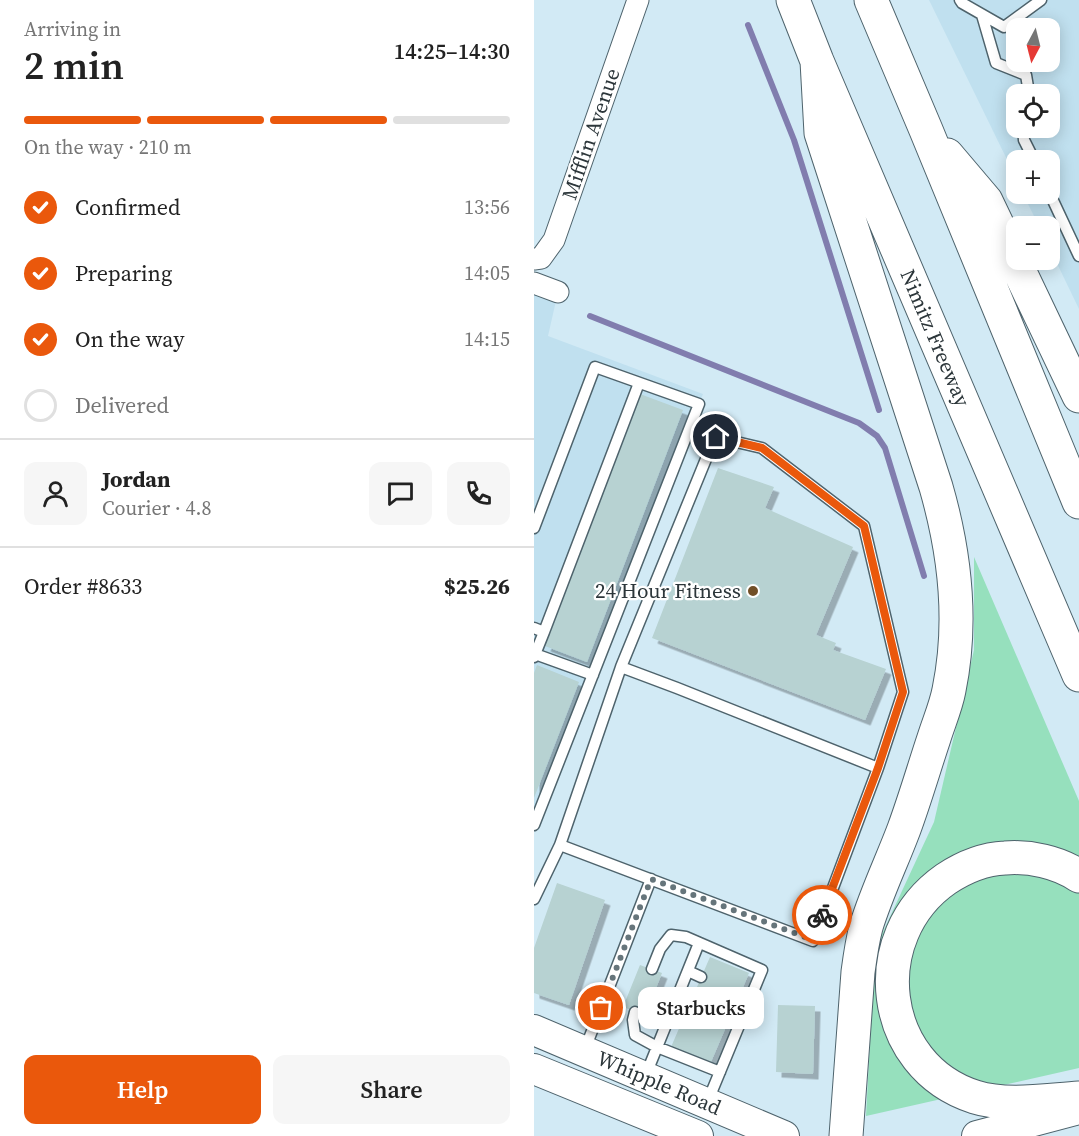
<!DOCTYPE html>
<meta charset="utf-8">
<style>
body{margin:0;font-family:"Source Serif 4",serif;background:#f6f6f6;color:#222;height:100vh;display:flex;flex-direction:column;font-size:22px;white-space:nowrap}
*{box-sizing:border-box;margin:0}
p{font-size:20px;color:#767676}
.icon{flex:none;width:33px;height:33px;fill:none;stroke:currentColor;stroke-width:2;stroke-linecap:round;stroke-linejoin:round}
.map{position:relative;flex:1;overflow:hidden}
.side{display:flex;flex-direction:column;background:#fff;width:534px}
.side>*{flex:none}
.needle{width:39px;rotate:187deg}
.tools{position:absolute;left:472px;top:18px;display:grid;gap:12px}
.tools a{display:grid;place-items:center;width:54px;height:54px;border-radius:12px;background:#fff;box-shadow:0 3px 15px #0003;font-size:30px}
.pin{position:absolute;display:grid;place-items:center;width:51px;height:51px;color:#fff;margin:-26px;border:3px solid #fff;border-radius:50%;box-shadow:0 2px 6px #0007}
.courier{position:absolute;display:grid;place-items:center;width:60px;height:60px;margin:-30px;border:4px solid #ea580c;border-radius:50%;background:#fff;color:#222;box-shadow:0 2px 8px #0007}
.bubble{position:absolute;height:42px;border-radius:12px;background:#fff;box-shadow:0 3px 15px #0003;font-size:20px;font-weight:600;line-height:42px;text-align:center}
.overview em{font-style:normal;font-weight:600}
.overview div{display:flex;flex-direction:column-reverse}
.overview{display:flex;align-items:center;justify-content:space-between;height:102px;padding:0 24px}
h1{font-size:39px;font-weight:600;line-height:45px}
.bar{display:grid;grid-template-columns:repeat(4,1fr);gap:9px 6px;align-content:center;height:72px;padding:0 24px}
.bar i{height:8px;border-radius:4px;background:#e0e0e0}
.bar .current{background:#ea580c}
.bar p{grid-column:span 4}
.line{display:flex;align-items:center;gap:15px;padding:0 24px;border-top:2px solid #e0e0e0}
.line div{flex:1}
.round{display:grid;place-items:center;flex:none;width:63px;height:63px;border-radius:12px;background:#f6f6f6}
ol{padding:0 24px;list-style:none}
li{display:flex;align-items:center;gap:18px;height:66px}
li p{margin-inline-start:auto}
li .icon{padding:6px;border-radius:50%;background:#ea580c;color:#fff;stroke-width:4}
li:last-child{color:#767676}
li i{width:33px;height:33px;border:3px solid #e0e0e0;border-radius:50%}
.action{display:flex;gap:12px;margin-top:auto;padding:12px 24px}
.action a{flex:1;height:69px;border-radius:12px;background:#ea580c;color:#fff;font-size:24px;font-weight:600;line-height:69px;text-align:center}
.action a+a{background:#f6f6f6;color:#222}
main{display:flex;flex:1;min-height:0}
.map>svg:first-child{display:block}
.built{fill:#c0e0ef;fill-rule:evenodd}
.green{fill:#96e0bd}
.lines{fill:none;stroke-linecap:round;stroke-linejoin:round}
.stream{stroke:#817dae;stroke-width:6}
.building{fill:#b7d2d2;filter:url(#shadow)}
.service-casing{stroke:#4e636c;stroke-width:13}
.minor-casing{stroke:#4e636c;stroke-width:23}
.secondary-casing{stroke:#4e636c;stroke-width:32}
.motorway-casing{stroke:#4e636c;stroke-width:35}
.service{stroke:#fff;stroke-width:10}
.minor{stroke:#fff;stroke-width:21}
.secondary{stroke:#fff;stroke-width:30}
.motorway{stroke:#fff;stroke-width:33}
.done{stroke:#66757b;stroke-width:6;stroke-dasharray:0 10.8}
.route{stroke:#ea580c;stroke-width:8}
.poi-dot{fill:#714f27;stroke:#fff;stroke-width:2}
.labels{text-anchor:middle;stroke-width:4.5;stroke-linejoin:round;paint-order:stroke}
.street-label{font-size:21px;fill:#2c363a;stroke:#fff}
.poi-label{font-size:21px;fill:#2c363a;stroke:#fff;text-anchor:end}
</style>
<main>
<section class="side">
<div class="overview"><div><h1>2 min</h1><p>Arriving in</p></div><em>14:25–14:30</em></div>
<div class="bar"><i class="current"></i><i class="current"></i><i class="current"></i><i></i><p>On the way · 210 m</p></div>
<ol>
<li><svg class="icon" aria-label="check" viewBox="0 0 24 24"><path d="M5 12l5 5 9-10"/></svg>Confirmed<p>13:56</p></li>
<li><svg class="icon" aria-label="check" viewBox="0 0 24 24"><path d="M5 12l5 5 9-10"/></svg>Preparing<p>14:05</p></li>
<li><svg class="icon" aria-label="check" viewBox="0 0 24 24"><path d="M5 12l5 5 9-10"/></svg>On the way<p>14:15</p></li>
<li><i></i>Delivered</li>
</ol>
<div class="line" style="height:108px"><a class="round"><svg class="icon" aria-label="person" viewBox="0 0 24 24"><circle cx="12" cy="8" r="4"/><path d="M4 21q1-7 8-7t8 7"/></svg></a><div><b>Jordan</b><p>Courier · 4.8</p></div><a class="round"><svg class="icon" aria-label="chat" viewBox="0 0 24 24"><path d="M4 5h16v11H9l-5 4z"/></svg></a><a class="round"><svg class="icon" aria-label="phone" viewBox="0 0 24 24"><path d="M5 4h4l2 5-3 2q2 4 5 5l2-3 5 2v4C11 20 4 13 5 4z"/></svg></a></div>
<div class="line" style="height:78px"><div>Order #8633</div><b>$25.26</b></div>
<div class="action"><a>Help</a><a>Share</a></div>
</section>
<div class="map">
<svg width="545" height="1136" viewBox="0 0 545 1136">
<defs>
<filter id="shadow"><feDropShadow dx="5.5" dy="5.5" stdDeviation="0" flood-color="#0004"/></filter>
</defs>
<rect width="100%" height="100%" fill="#d2eaf5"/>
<!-- built -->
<path class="built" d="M 395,0 L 545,0 L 545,309 L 516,249 L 516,226 L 505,226 L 489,194 L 516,194 L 516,160 L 483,160 L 483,180 ZM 483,28 L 516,28 L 516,62 L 483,62 ZM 483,94 L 516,94 L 516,128 L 483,128 Z
M 0,283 L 24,292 L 14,336 L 169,394 L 0,829 Z"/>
<!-- green -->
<path class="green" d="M 440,557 L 545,801 L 545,1068 L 332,1116 L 341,949 L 400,822 L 440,650 Z"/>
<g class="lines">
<!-- stream -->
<path class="stream" d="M 214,25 L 260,140 L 345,410
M 56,316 L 325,423 L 343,436 L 351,448 L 390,576"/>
</g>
<!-- building -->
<path class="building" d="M 106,394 L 149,410 L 53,662 L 11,646 Z
M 184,468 L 240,487 L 231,508 L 319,547 L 282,635 L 302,643 L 299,650 L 352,669 L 331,720 L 118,638 Z
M 3,665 L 45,682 L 0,798 L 0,673 Z
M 23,883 L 71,900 L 35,1005 L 0,993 L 0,948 Z
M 176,957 L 215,973 L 176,1064 L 137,1047 Z
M 106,965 L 128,973 L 111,1015 L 89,1007 Z
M 244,1005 L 281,1006 L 279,1074 L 242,1072 Z"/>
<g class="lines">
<defs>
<path id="service" d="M 426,0 L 428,3 L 470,27 L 507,0
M 448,15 L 462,63 L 492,75 L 494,87 L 492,94
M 489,128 L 490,140 L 500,160
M 516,194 L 545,256
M 0,528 L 61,367 L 165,404 L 0,825
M 0,628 L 10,632 L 0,657
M 10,632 L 105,383
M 1,654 L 59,675
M 26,845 L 279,941 L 344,768 L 143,688 L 87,667
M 0,899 L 26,845 L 87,667 L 181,437 L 228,448 L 330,526 L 369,692 L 344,768
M 118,969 L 126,949 L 137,935 L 152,937 L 228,970 L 173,1103
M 154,971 L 167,977
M 142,1002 L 154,1007
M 101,1012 L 99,1020 L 101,1035 L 123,1047 L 186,1072
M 51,1049 L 117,879
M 111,1077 L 165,943"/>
<path id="minor" d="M 0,259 L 7,258 L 20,240 L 104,0
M 0,283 L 24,292"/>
<path id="secondary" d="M 0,1030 L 250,1136
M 0,1069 L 164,1136
M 443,1136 L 545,1109"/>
<path id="motorway" d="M 259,0 L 283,61 L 545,675
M 337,0 L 392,130 L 545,502
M 283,61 L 287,133 L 402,487 C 421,553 429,622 415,690 C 412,706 405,722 400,738 C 390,768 381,799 370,829 C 358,861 342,894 332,927 C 328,942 326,957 324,972 L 312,1136
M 413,155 L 452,201 L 545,396
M 545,876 C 524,862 496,856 471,858 C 450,859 430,867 412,879 C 330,936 344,1066 441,1097 C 472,1107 513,1100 545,1098"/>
</defs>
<!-- service casing -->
<use href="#service" class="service-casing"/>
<!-- minor casing -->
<use href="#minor" class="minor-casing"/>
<!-- secondary casing -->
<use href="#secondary" class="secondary-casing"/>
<!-- motorway casing -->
<use href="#motorway" class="motorway-casing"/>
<!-- service -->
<use href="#service" class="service"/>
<!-- minor -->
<use href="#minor" class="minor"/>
<!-- secondary -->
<use href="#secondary" class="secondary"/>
<!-- motorway -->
<use href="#motorway" class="motorway"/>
</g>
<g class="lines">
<!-- done -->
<path class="done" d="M 67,1008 L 117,879 L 279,940 L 288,915"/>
<!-- route -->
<path class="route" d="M 182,437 L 228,448 L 330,526 L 369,692 L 344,768 L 288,915"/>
</g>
<!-- markers -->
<circle class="poi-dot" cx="219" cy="591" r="6"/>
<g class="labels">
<!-- street labels -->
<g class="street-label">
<text transform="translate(57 134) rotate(-71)" y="7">Mifflin Avenue</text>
<text transform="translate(401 338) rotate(67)" y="7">Nimitz Freeway</text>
<text transform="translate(125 1083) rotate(23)" y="7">Whipple Road</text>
</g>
<!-- poi labels -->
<g class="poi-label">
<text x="207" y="598">24 Hour Fitness</text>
</g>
</g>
</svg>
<div class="tools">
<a><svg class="needle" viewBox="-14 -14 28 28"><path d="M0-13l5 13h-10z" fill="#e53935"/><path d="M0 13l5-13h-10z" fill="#767676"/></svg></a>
<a><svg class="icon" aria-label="locate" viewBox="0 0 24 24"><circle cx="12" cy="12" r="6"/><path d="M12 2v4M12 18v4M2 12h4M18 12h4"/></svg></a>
<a>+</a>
<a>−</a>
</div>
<div class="pin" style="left:67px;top:1008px;background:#ea580c"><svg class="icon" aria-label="bag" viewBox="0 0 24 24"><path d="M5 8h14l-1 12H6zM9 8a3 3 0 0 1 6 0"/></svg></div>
<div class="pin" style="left:182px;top:437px;background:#1f2937"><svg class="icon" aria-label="home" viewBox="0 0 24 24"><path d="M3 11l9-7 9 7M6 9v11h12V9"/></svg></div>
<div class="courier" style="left:288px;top:915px"><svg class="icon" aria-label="bike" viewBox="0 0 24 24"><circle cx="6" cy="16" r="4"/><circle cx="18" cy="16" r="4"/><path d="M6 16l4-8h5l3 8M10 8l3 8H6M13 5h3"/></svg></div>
<div class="bubble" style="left:104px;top:987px;width:126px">Starbucks</div>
</div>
</main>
